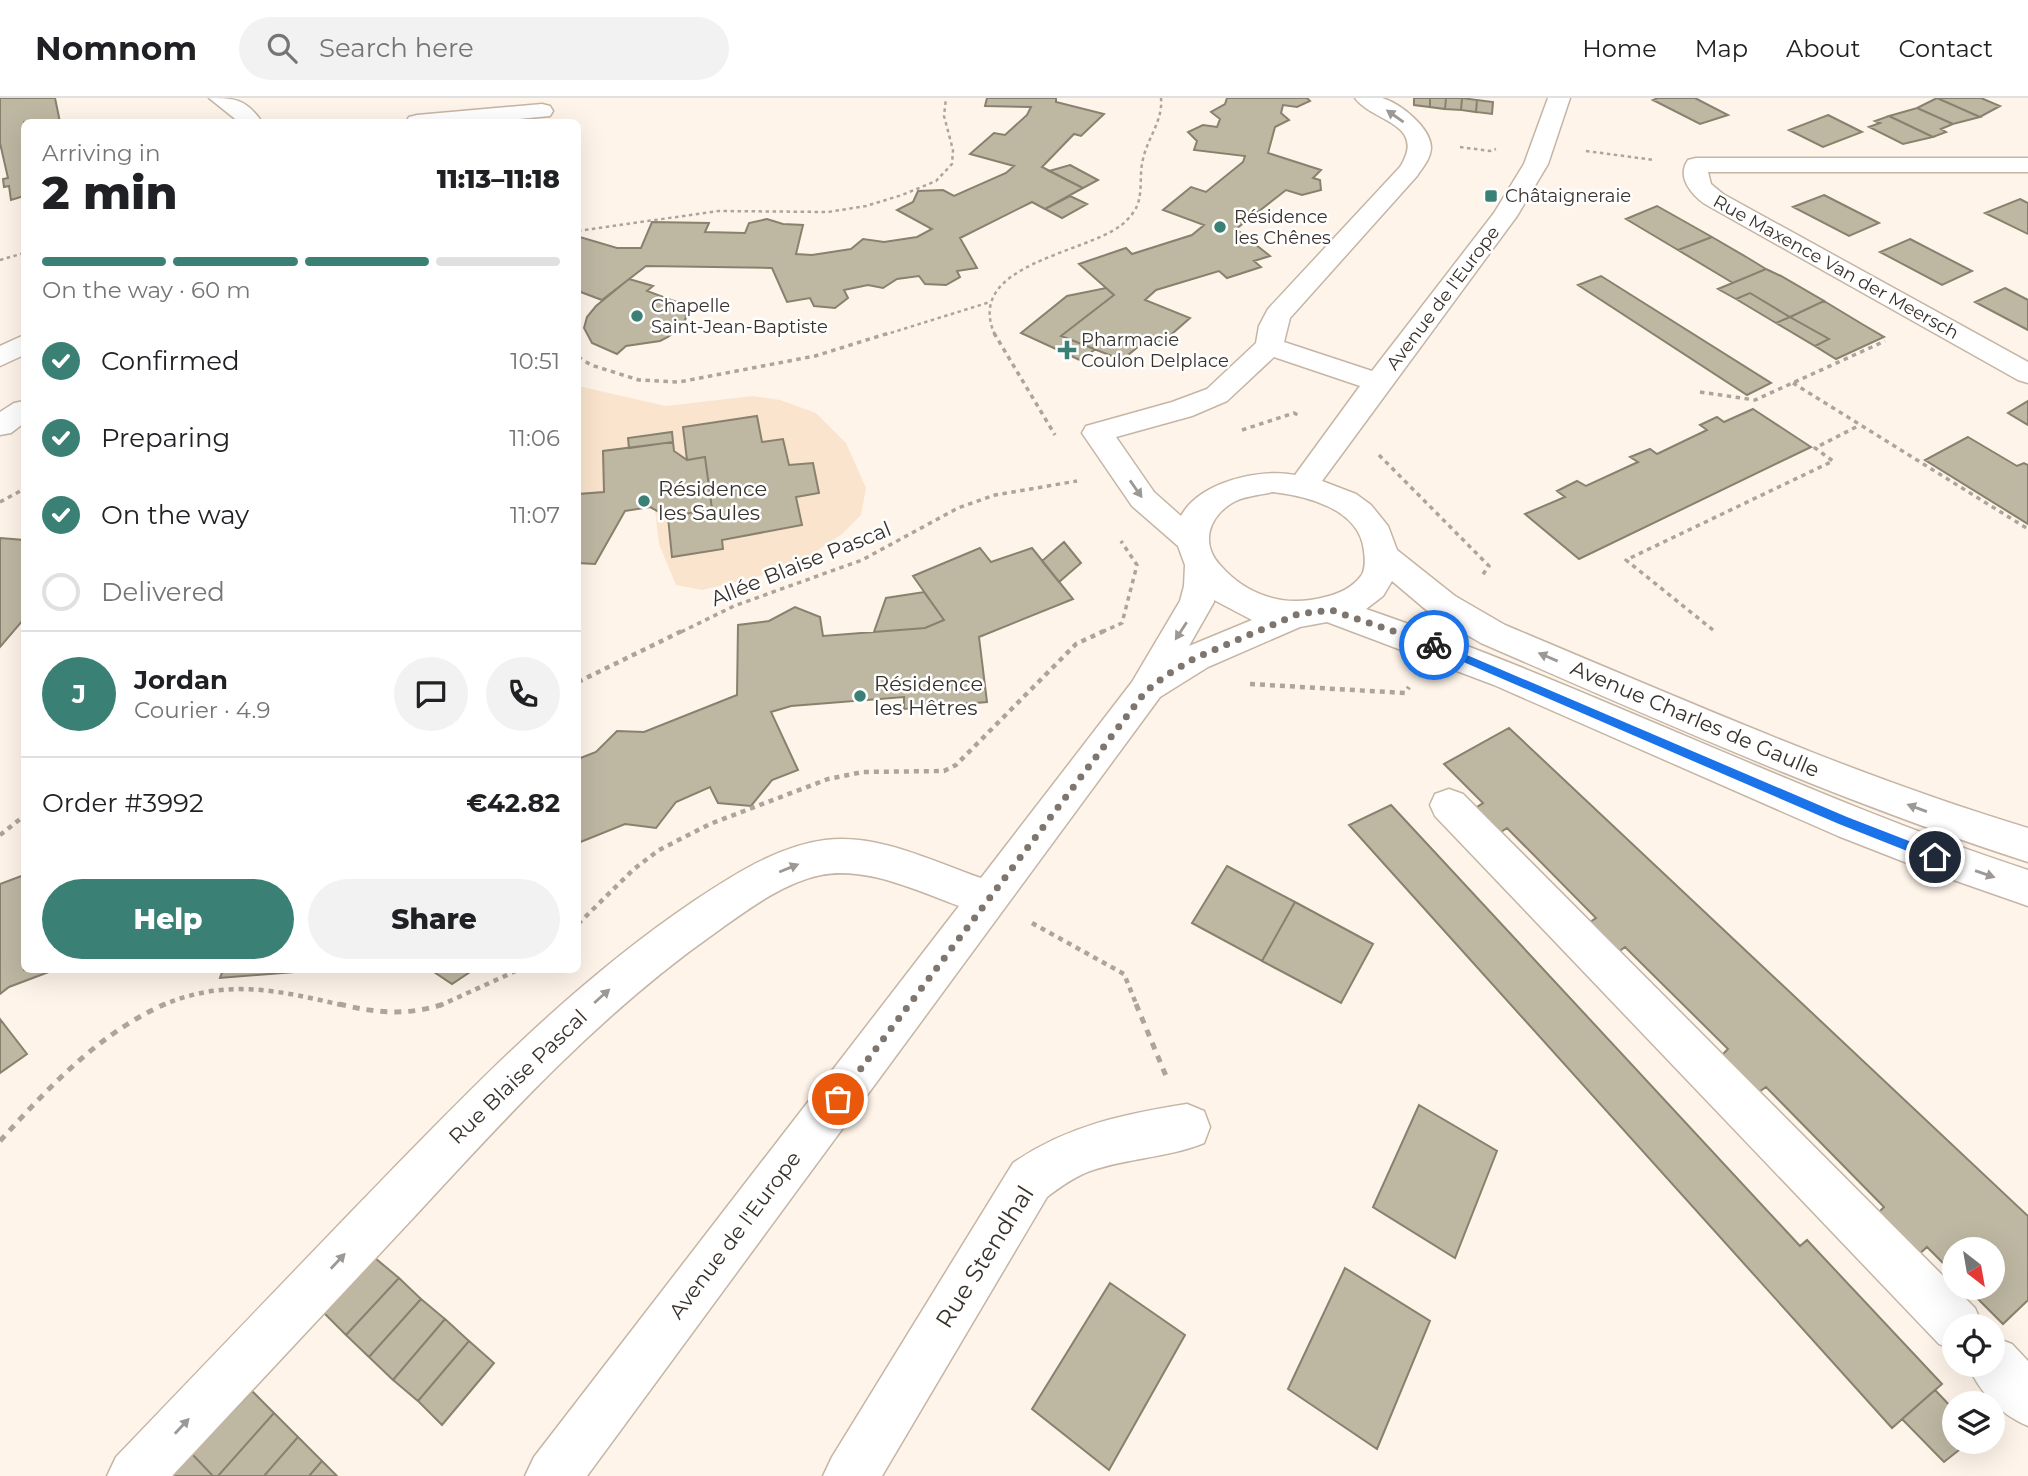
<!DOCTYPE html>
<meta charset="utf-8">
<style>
body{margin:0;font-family:Montserrat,sans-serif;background:#f2f2f2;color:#202124;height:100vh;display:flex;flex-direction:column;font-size:26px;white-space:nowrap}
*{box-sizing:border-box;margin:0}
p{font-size:23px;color:#757577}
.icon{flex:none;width:38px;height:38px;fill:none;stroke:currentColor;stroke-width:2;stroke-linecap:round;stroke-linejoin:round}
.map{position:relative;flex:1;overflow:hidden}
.details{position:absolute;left:21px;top:21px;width:560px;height:854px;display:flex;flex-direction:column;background:#fff;border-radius:10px;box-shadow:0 7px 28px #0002}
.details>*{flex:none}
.needle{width:46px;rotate:149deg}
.controls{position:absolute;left:1942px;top:1139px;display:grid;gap:14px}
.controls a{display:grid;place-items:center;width:63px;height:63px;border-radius:50%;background:#fff;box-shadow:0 7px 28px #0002;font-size:35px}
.pin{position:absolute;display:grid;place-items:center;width:60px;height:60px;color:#fff;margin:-30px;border:4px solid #fff;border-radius:50%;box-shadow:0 2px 7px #0007}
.courier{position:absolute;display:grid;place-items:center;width:70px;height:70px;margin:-35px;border:5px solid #1a73e8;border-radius:50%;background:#fff;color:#222;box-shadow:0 2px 9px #0007}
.head em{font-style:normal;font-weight:800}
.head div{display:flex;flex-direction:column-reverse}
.head{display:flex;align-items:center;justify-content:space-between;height:119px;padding:0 21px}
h1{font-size:46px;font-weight:800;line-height:52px}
.bar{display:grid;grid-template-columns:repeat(4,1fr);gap:10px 7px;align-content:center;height:84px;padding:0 21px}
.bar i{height:9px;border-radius:5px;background:#e0e0e0}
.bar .on{background:#3b8074}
.bar p{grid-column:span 4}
.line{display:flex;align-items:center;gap:18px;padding:0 21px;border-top:2px solid #e0e0e0}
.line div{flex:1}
.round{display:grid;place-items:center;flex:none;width:74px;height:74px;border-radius:37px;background:#f2f2f2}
ol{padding:0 21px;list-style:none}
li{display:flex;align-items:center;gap:21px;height:77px}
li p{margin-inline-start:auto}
li .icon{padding:7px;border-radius:50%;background:#3b8074;color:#fff;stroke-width:4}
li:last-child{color:#757577}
li i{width:38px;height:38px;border:4px solid #e0e0e0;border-radius:50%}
.action{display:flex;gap:14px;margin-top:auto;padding:14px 21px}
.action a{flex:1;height:80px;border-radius:42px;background:#3b8074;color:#fff;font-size:28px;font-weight:800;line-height:80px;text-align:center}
.action a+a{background:#f2f2f2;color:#202124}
header{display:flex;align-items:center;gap:42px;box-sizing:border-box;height:98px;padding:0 35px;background:#fff;border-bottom:2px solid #e0e0e0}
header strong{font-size:33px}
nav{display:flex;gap:38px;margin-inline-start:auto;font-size:24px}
.search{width:490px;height:63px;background:#f2f2f2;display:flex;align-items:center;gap:18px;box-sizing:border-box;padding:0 24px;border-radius:38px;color:#757577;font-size:26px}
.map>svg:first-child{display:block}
.built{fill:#fae4cd}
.building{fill:#beb7a2;stroke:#88816e;stroke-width:2}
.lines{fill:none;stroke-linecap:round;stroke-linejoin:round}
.minor-casing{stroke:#c5b5a5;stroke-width:3}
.path-far3{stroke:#ada49b;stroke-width:2.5;stroke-dasharray:3.5 3.5;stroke-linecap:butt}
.path-far2{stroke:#ada49b;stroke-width:3.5;stroke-dasharray:4.5 4.5;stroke-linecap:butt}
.path-far1{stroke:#ada49b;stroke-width:4.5;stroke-dasharray:5 5;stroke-linecap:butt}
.path{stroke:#ada49b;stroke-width:5;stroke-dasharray:7 7;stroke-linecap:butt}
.minor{fill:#fff;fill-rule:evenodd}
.oneway{fill:#9c9896}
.route{fill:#1a73e8}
.done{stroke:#7e766e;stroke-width:7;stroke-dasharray:0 12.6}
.poi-dot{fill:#3b8074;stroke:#fff;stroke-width:2.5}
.labels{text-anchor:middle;stroke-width:5;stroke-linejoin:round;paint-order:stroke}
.far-poi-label{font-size:18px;fill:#39322c;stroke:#fff;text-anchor:start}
.far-street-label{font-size:18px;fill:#39322c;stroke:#fff}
.poi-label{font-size:21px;fill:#39322c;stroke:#fff;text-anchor:start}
.street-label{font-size:21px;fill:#39322c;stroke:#fff}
.near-street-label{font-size:24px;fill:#39322c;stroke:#fff}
</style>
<header>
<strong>Nomnom</strong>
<div class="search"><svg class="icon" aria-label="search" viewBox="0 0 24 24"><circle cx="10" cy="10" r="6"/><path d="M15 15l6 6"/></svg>Search here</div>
<nav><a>Home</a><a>Map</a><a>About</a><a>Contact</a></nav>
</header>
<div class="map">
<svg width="2028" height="1378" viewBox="0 0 2028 1378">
<rect width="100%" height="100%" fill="#fef4e9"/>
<!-- built -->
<path class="built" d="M 578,288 L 666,308 L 753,298 L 780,302 L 816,315 L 846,345 L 866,390 L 861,417 L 842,436 L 805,461 L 772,475 L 702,492 L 676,487 L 659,446 L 655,412 L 578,397 Z"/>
<!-- building -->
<path class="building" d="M 0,0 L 55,0 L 60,24 L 24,24 L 24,98 L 11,102 L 9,88 L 4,89 L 3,81 L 8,80 L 0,45 Z
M 987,0 L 1056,0 L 1056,4 L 1104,16 L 1081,38 L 1074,36 L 1042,69 L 1083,90 L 1045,111 L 1032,104 L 960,140 L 977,170 L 957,173 L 960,179 L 946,187 L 925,186 L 919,178 L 897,181 L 883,190 L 868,187 L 844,192 L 848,200 L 835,210 L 814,208 L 810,200 L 787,204 L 772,170 L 646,168 L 602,202 L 578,193 L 578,140 L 580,139 L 617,150 L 641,150 L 652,124 L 709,125 L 705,134 L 745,135 L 749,125 L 767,121 L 783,126 L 803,127 L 796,156 L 812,157 L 851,151 L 863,141 L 884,144 L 917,139 L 932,131 L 897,112 L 913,104 L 918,93 L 943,92 L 954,98 L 1006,75 L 1014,68 L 970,56 L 994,35 L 1005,37 L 1027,17 L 1031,9 L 985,8 Z
M 1227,0 L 1307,0 L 1310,3 L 1297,9 L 1283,7 L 1281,15 L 1289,22 L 1275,29 L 1268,55 L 1321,72 L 1313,80 L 1320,82 L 1321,92 L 1302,97 L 1286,92 L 1236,131 L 1270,158 L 1254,163 L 1261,169 L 1227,180 L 1219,173 L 1156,192 L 1145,202 L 1190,220 L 1157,249 L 1145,243 L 1122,262 L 1061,238 L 1114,197 L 1079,166 L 1126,150 L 1132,156 L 1192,137 L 1204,127 L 1163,112 L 1191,89 L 1206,94 L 1243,64 L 1245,58 L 1194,52 L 1197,43 L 1188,34 L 1203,27 L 1217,29 L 1220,21 L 1211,14 L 1225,6 Z
M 1430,0 L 1446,0 L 1445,11 L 1430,9 Z
M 1430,0 L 1430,9 L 1414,7 L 1414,0 Z
M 1446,0 L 1462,0 L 1461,12 L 1445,11 Z
M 1462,0 L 1477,2 L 1476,14 L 1461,12 Z
M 1658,0 L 1695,0 L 1728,17 L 1700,26 L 1653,2 Z
M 1937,0 L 1980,19 L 1953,26 L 1917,10 Z
M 1937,0 L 1981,0 L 2000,8 L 1980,19 Z
M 1477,2 L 1493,4 L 1492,16 L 1476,14 Z
M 1917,10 L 1953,26 L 1941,31 L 1946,34 L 1933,39 L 1889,18 Z
M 1828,17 L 1862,34 L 1823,49 L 1789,32 Z
M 1889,18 L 1933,39 L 1903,46 L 1869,29 L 1880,25 L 1875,23 Z
M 1070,67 L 1098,82 L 1083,90 L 1049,73 Z
M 1824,97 L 1879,125 L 1849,138 L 1793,109 Z
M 1070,98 L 1087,106 L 1062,120 L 1045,111 Z
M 2020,101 L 2028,105 L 2028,136 L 1985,115 Z
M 1657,108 L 1673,117 L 1712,139 L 1678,152 L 1626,121 Z
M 1712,139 L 1748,160 L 1766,171 L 1733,185 L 1678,152 Z
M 1910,141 L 1972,173 L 1942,187 L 1880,154 Z
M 1766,171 L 1781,178 L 1824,203 L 1790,219 L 1750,195 L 1736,201 L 1718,191 Z
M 1601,178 L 1771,285 L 1747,297 L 1578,187 Z
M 629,181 L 653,188 L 647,193 L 677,204 L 685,212 L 686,220 L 680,230 L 668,239 L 660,243 L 626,248 L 617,256 L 592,245 L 584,230 L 587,219 L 596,208 Z
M 1106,190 L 1114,197 L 1061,238 L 1095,251 L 1082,263 L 1021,235 L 1067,198 Z
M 2005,190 L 2028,202 L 2028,232 L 1975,204 Z
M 1750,195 L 1790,219 L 1776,225 L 1736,201 Z
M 1824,203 L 1862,226 L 1884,239 L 1836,261 L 1815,248 L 1829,241 L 1790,219 Z
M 1790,219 L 1829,241 L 1815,248 L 1776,225 Z
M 2028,303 L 2028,327 L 2008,315 Z
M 1753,311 L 1811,349 L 1579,461 L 1525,416 L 1565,399 L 1557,393 L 1577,383 L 1586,388 L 1638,364 L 1630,359 L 1650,351 L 1657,356 L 1707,332 L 1700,327 L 1717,319 L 1724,324 Z
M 757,318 L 762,344 L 783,341 L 789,367 L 813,365 L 819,395 L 796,399 L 802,427 L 722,442 L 723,451 L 672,459 L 668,419 L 712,411 L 705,359 L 687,362 L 683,329 Z
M 672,334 L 673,344 L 629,350 L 628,340 Z
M 1968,339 L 2017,368 L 2024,365 L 2028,367 L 2028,426 L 1925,362 Z
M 673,344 L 674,353 L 687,362 L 705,359 L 712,411 L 668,419 L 650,409 L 625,413 L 595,466 L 578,465 L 578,396 L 604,394 L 603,353 Z
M 0,440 L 24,442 L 24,521 L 0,549 Z
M 1064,444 L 1081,465 L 1059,484 L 1042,463 Z
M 980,450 L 991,464 L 1032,450 L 1073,501 L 979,539 L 987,604 L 904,611 L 904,599 L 791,608 L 771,614 L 798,672 L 772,682 L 751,708 L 718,705 L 710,689 L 676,704 L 656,730 L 625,726 L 578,745 L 578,661 L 596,654 L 617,633 L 644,634 L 737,597 L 738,527 L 769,523 L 795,509 L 820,519 L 823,538 L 925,530 L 944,522 L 913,478 Z
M 924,494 L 944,522 L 925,530 L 874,534 L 886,500 Z
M 1509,630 L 2028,1118 L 2028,1202 L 2003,1226 L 1967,1190 L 1993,1190 L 1993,1152 L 1955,1152 L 1955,1177 L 1927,1149 L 1917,1158 L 1876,1117 L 1884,1109 L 1766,989 L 1756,996 L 1720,959 L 1728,951 L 1625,849 L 1617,855 L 1587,826 L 1596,820 L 1507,730 L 1498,736 L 1474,711 L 1483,705 L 1444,666 Z
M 1391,707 L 1800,1148 L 1807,1142 L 1942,1286 L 1892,1330 L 1349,727 Z
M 1227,768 L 1295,804 L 1262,863 L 1192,825 Z
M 24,777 L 24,872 L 54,872 L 9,889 L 0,896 L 0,786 Z
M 1295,804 L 1373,846 L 1341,905 L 1262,863 Z
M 223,872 L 320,872 L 220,880 Z
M 431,872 L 473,872 L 452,886 Z
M 0,921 L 27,956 L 0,975 Z
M 1419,1007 L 1497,1053 L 1455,1160 L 1373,1109 Z
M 375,1160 L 399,1180 L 346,1237 L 324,1215 Z
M 1345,1170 L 1430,1223 L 1377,1351 L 1288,1291 Z
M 399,1180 L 421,1201 L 369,1259 L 346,1237 Z
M 1110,1185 L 1185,1237 L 1109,1372 L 1032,1311 Z
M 421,1201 L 445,1221 L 393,1282 L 369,1259 Z
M 445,1221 L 469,1243 L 418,1303 L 393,1282 Z
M 469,1243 L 494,1265 L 442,1327 L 418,1303 Z
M 1935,1292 L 1955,1313 L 1955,1344 L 1969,1344 L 1944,1364 L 1902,1321 Z
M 252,1293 L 274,1315 L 218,1378 L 213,1378 L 192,1356 Z
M 274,1315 L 298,1339 L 264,1378 L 218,1378 Z
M 298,1339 L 322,1363 L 309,1378 L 264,1378 Z
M 192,1356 L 213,1378 L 172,1378 Z
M 322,1363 L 337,1378 L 309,1378 Z"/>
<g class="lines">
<defs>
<path id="minor" d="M 209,0 C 235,0 246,1 262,24 L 239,24 Z
M 1355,0 C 1363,0 1375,0 1382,0 C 1400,5 1430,29 1431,49 C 1431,60 1423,69 1417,78 L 1290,220 L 1284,244 L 1372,273 L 1494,115 L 1524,66 L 1548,0 L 1570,0 L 1548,66 L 1517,118 L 1322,383 L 1356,396 L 1371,407 L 1388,428 L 1397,452 L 1455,498 L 1505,527 C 1678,599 1849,676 2028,730 L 2028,764 C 1840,704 1661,623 1481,545 L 1431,516 L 1392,483 L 1383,498 L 1366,511 C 1591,588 1802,698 2028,772 L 2028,808 L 1925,772 L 1838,738 L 1494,587 L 1327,524 L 1300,529 L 1208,569 L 1160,599 L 587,1378 L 525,1378 L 534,1359 L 959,808 C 917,793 867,768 821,777 C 782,785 746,813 715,835 C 601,915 508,1017 415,1118 C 334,1205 253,1291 172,1378 L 107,1378 L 116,1359 C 194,1277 273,1195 352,1113 C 460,1002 565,890 694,803 C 733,777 778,748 825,742 C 877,735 932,763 981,780 L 1132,584 L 1180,503 L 1184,488 L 1185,467 L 1178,448 L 1132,408 L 1082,335 L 1086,328 L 1172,304 L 1207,291 L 1256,245 L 1259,228 L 1268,211 L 1400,69 C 1428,25 1372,24 1355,0 ZM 1274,259 L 1360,288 L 1295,377 C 1260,370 1199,384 1181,418 L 1154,394 L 1116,339 L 1192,318 L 1227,303 ZM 1273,394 C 1307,398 1360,411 1364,453 C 1365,461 1366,471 1361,478 C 1352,490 1338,496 1325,499 C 1285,510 1247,498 1220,467 C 1200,445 1209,419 1232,405 C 1243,398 1261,397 1273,394 ZM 1214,502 L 1252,522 L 1189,548 L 1214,504 Z
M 542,6 L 550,8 L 553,13 L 550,18 L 488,24 L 406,24 L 409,19 L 417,17 Z
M 1696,60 L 2028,60 L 2028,74 L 1708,74 L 1711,86 L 1723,96 L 2028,264 L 2028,285 L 2018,282 L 1705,106 C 1692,97 1676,79 1688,62 Z
M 24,237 L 24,257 L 0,268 L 0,248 Z
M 24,303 L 24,325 L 11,335 L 0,337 L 0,314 L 14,305 Z
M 1449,691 L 1463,696 L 1975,1210 L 1983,1228 L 1955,1228 L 1955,1253 L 1939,1246 L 1435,718 L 1430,707 L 1435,696 Z
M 1187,1006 L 1204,1013 L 1210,1029 L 1204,1045 C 1167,1060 1127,1060 1090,1073 C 1074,1079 1060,1089 1047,1099 L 882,1378 L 823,1378 L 832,1359 L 1013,1065 C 1066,1028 1124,1016 1187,1006 Z
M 1993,1239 L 2012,1246 L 2028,1263 L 2028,1328 C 2001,1317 1979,1294 1968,1267 L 1993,1267 Z"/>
</defs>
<!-- minor casing -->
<use href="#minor" class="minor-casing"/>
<!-- path-far3 -->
<path class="path-far3" d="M 1460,49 L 1490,53 L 1496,51
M 1586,53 L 1654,62
M 578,133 L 718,113 L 828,114 L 866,108 L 902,97 L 936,83 L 952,66 L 953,52 L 944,18 L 946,0
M 0,162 L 24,155
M 884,237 L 990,204
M 995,237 C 963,167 1083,156 1120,128 C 1126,124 1134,115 1137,108 C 1143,93 1139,76 1143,61 C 1148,39 1163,23 1161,0"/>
<!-- path-far2 -->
<path class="path-far2" d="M 994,235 L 1055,337
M 578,259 L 591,267 L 639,282 L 679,284 L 815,258 L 889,235
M 1793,285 L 2028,431
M 1700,294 L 1755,302 L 1885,243
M 1242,332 L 1294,315 L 1300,318
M 1379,357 L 1489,468 L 1481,479
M 0,404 L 24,391
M 1713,532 L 1626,462 L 1833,363 L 1815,350 L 1860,327
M 681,534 L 734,508 L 862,462 L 958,410 L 995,397 L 1077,383
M 1102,534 L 1122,525 L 1137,467 L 1121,443"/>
<!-- path-far1 -->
<path class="path-far1" d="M 578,584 L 684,532
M 1250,586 L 1405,595 L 1409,589
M 0,737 L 24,718
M 1032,825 L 1124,876 L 1137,908
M 578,826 L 634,771 L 659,752 L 710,726 L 828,681 L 863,674 L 944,673 L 956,667 L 1076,546 L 1106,532
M 161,908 C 226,879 281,893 346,908
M 439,908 L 518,872"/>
<!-- path -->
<path class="path" d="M 339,906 C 375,915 408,918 444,906
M 1136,906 L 1166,978
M 0,1043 C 49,989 98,936 165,906"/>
<!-- minor -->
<use href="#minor" class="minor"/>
</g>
<!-- one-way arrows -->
<defs><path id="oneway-solid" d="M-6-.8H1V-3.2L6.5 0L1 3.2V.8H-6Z" transform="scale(1.75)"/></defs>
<g class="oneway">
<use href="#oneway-solid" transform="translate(1395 18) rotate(-145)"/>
<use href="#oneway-solid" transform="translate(1136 391) rotate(55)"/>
<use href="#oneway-solid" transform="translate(1181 533) rotate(123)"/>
<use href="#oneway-solid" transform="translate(1548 559) rotate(-157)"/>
<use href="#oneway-solid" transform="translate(1917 710) rotate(-160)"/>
<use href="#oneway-solid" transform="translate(789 770) rotate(-22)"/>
<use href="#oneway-solid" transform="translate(1985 776) rotate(19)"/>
<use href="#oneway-solid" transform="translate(602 898) rotate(-42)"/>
<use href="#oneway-solid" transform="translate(338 1163) rotate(-47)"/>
<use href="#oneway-solid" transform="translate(182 1328) rotate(-47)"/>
</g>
<!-- route -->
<path class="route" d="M 1434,543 L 1847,719 L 1940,755 L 1941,759 L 1935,764 L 1839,726 L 1431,550 L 1429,547 Z"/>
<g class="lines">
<!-- done -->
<path class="done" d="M 838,1001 L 1145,594 L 1165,578 L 1195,560 L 1298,516 L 1331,512 L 1434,547"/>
</g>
<!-- markers -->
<g class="poi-dot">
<rect x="1484" y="91" width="14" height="14" rx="3.5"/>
<circle cx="1220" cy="129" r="7"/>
<circle cx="637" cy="218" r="7"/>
<path d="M1063.5 241.5h7v7h7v7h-7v7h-7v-7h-7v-7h7z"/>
<circle cx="644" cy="403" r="7"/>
<circle cx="860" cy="598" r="7"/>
</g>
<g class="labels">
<!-- far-poi labels -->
<g class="far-poi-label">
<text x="1505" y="104">Châtaigneraie</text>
<text x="1234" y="125">Résidence<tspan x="1234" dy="21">les Chênes</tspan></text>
<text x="651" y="214">Chapelle<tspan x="651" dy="21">Saint-Jean-Baptiste</tspan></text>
<text x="1081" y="248">Pharmacie<tspan x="1081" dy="21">Coulon Delplace</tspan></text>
</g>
<!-- far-street labels -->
<g class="far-street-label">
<text transform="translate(1836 169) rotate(29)" y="6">Rue Maxence Van der Meersch</text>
<text transform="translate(1443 200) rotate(-53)" y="6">Avenue de l'Europe</text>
</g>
<!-- poi labels -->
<g class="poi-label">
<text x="658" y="398">Résidence<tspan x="658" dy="24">les Saules</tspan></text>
<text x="874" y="593">Résidence<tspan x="874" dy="24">les Hêtres</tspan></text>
</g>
<!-- street labels -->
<g class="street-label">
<text transform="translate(801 466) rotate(-22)" y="7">Allée Blaise Pascal</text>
<text transform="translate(1695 621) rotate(23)" y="7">Avenue Charles de Gaulle</text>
<text transform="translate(518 979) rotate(-44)" y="7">Rue Blaise Pascal</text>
<text transform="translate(735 1137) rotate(-53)" y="7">Avenue de l'Europe</text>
</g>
<!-- near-street labels -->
<g class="near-street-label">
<text transform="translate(985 1159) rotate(-58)" y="8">Rue Stendhal</text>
</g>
</g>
</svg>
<div class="controls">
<a><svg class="needle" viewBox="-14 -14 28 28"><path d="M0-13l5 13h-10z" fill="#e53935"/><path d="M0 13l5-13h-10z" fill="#757577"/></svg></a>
<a><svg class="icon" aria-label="locate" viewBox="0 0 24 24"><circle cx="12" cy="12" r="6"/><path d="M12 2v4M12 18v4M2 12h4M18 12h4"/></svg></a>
<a><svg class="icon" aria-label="layers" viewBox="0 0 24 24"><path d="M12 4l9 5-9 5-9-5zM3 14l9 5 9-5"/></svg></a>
</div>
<div class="pin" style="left:838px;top:1001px;background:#ea580c"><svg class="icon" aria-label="bag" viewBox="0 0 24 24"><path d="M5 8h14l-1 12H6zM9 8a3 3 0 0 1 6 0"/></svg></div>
<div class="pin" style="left:1935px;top:759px;background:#1f2937"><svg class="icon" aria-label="home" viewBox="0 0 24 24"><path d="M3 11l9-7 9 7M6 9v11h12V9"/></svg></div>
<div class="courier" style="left:1434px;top:547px"><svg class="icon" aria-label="bike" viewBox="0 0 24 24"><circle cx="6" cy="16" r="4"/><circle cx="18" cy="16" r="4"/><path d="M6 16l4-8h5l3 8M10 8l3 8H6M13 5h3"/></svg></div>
<section class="details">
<div class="head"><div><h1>2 min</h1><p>Arriving in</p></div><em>11:13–11:18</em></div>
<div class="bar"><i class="on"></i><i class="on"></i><i class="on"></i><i></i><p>On the way · 60 m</p></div>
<ol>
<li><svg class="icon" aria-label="check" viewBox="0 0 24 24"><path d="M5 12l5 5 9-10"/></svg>Confirmed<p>10:51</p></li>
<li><svg class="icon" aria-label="check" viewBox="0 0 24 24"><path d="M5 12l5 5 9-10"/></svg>Preparing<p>11:06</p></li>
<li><svg class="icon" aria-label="check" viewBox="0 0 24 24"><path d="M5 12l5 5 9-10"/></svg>On the way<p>11:07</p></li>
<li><i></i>Delivered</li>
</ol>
<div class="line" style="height:126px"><b class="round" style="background:#3b8074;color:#fff">J</b><div><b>Jordan</b><p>Courier · 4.9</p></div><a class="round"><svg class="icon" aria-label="chat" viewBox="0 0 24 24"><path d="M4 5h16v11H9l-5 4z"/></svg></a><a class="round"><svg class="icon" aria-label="phone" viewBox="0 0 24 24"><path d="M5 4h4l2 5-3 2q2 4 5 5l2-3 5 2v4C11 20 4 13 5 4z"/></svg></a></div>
<div class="line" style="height:91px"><div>Order #3992</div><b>€42.82</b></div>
<div class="action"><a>Help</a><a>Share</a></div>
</section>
</div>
